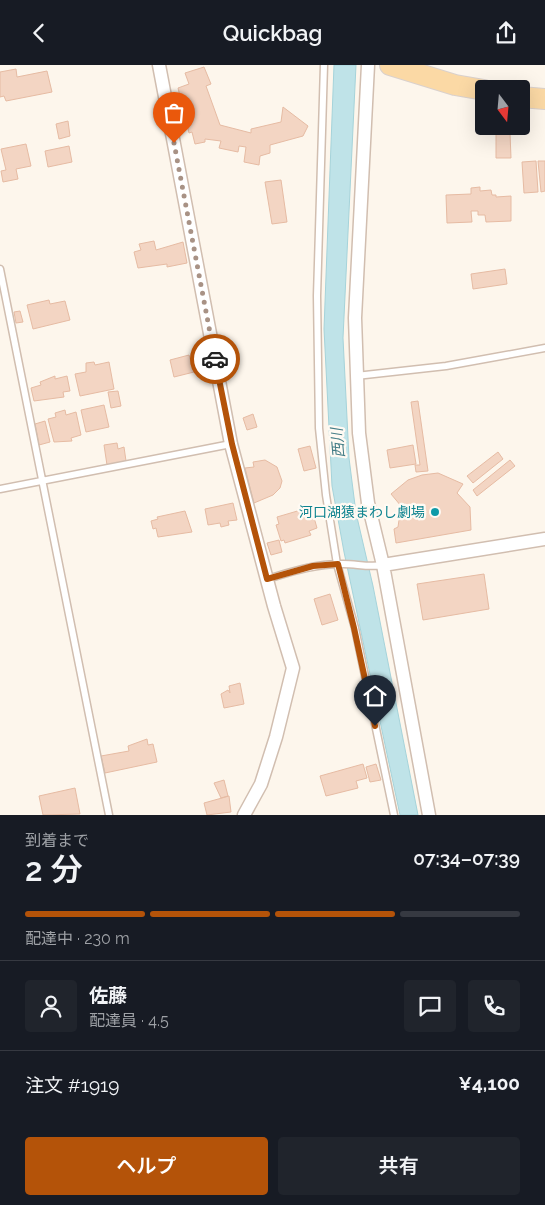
<!DOCTYPE html>
<html lang="ja">
<meta charset="utf-8">
<style>
body{margin:0;font-family:Raleway,"Noto Sans JP",sans-serif;background:#20242c;color:#f1f3f6;height:100vh;display:flex;flex-direction:column;font-size:19px;white-space:nowrap}
*{box-sizing:border-box;margin:0}
p{font-size:16px;color:#9ea1a6}
.icon{flex:none;width:28px;height:28px;fill:none;stroke:currentColor;stroke-width:2;stroke-linecap:round;stroke-linejoin:round}
.map{position:relative;height:750px;overflow:hidden}
.details{display:flex;flex-direction:column;background:#171b24;flex:1}
.details>*{flex:none}
.needle{width:32px;rotate:164deg}
.fabs{position:absolute;left:475px;top:15px;display:grid;gap:10px}
.fabs a{display:grid;place-items:center;width:55px;height:55px;border-radius:5px;background:#171b24;box-shadow:0 5px 20px #0002;font-size:25px}
.pin{position:absolute;display:grid;place-items:center;width:42px;height:42px;color:#fff;margin:-51px -21px;border-radius:50% 50% 50% 0;rotate:-45deg;box-shadow:0 0 5px #0007}
.pin .icon{rotate:45deg}
.courier{position:absolute;display:grid;place-items:center;width:50px;height:50px;margin:-25px;border:4px solid #b45309;border-radius:50%;background:#fff;color:#222;box-shadow:0 1px 6px #0007}
.summary em{font-style:normal;font-weight:600}
.summary div{display:flex;flex-direction:column-reverse}
.summary{display:flex;align-items:center;justify-content:space-between;height:85px;padding:0 25px}
h1{font-size:32px;font-weight:600;line-height:38px}
.bar{display:grid;grid-template-columns:repeat(4,1fr);gap:8px 5px;align-content:center;height:60px;padding:0 25px}
.bar i{height:6px;border-radius:4px;background:#363941}
.bar .on{background:#b45309}
.bar p{grid-column:span 4}
.line{display:flex;align-items:center;gap:12px;padding:0 25px;border-top:1px solid #363941}
.line div{flex:1}
.round{display:grid;place-items:center;flex:none;width:52px;height:52px;border-radius:5px;background:#20242c}
.cta{display:flex;gap:10px;margin-top:auto;padding:10px 25px}
.cta a{flex:1;height:58px;border-radius:5px;background:#b45309;color:#fff;font-size:20px;font-weight:600;line-height:58px;text-align:center}
.cta a+a{background:#20242c;color:#f1f3f6}
header{display:flex;justify-content:space-between;align-items:center;height:65px;padding:0 25px;background:#171b24;font-size:22px;font-weight:600}
.map>svg:first-child{display:block}
.water{fill:#bfe3e8;stroke:#a5d3da}
.building{fill:#f3d5c3;stroke:#e6bba3}
.lines{fill:none;stroke-linecap:round;stroke-linejoin:round}
.service-casing{stroke:#d1beb0;stroke-width:9}
.minor-casing{stroke:#d1beb0;stroke-width:15}
.primary-casing{stroke:#dad1cd;stroke-width:22}
.service{stroke:#fff;stroke-width:6}
.minor{stroke:#fff;stroke-width:12}
.primary{stroke:#fbd9a5;stroke-width:20}
.done{stroke:#a89285;stroke-width:5;stroke-dasharray:0 9}
.route{stroke:#b45309;stroke-width:6}
.culture-dot{fill:#0f9aa8;stroke:#fffaf3;stroke-width:2}
.labels{text-anchor:middle;stroke-width:4.5;stroke-linejoin:round;paint-order:stroke}
.culture-label{font-size:14px;fill:#0d838f;stroke:#fffaf3;text-anchor:end}
.water-label{font-size:15px;font-style:italic;fill:#437c86;stroke:#fffaf3}
</style>
<header><svg class="icon" aria-label="back" viewBox="0 0 24 24"><path d="M15 5l-7 7 7 7"/></svg>Quickbag<svg class="icon" aria-label="share" viewBox="0 0 24 24"><path d="M12 15V3M7 8l5-5 5 5M5 13v7h14v-7"/></svg></header>
<div class="map">
<svg width="545" height="750" viewBox="0 0 545 750">
<rect width="100%" height="100%" fill="#fdf6ec"/>
<!-- water -->
<path class="water" d="M 334,0 L 356,0 L 343,273 L 349,393 L 356,448 L 373,521 L 418,750 L 400,750 L 344,487 L 332,421 L 324,264 Z"/>
<!-- building -->
<path class="building" d="M 204,2 L 211,19 L 206,21 L 220,60 L 251,68 L 251,64 L 281,57 L 283,42 L 308,61 L 303,71 L 270,80 L 270,88 L 260,91 L 259,100 L 244,97 L 246,82 L 239,81 L 238,87 L 219,83 L 221,76 L 205,74 L 205,77 L 195,79 L 192,67 L 189,68 L 178,23 L 189,19 L 185,8 Z
M 16,4 L 17,12 L 47,6 L 52,27 L 6,36 L 4,31 L 0,32 L 0,7 Z
M 68,56 L 70,71 L 59,74 L 56,59 Z
M 496,68 L 510,68 L 511,93 L 496,93 Z
M 26,79 L 31,101 L 16,104 L 18,114 L 3,117 L 1,106 L 6,105 L 1,84 Z
M 69,81 L 72,97 L 48,102 L 45,86 Z
M 536,96 L 538,127 L 524,128 L 522,97 Z
M 538,96 L 545,96 L 545,126 L 541,127 Z
M 281,115 L 287,157 L 272,159 L 265,117 Z
M 480,122 L 480,126 L 491,125 L 492,130 L 496,130 L 496,132 L 511,131 L 511,156 L 486,157 L 485,150 L 478,150 L 478,146 L 471,146 L 472,157 L 447,158 L 446,130 L 471,129 L 471,123 Z
M 154,176 L 156,185 L 183,177 L 187,198 L 167,202 L 167,199 L 138,203 L 134,187 L 141,185 L 139,179 Z
M 505,204 L 507,219 L 473,224 L 471,209 Z
M 49,235 L 50,239 L 65,236 L 70,255 L 33,264 L 27,240 Z
M 20,246 L 23,257 L 16,258 L 14,247 Z
M 189,290 L 194,307 L 174,312 L 170,295 Z
M 94,297 L 95,300 L 109,297 L 114,324 L 80,331 L 75,309 L 86,307 L 86,298 Z
M 55,311 L 55,314 L 67,311 L 70,326 L 63,327 L 64,332 L 34,336 L 31,323 L 41,320 L 40,317 Z
M 118,326 L 121,341 L 111,343 L 108,327 Z
M 418,336 L 428,406 L 416,407 L 415,400 L 420,400 L 411,337 Z
M 104,340 L 109,362 L 86,367 L 81,345 Z
M 65,345 L 66,350 L 76,347 L 81,370 L 71,373 L 72,376 L 54,377 L 48,354 L 56,352 L 55,348 Z
M 253,349 L 257,362 L 247,365 L 243,353 Z
M 45,356 L 50,377 L 39,380 L 35,359 Z
M 117,378 L 118,384 L 124,382 L 126,396 L 107,400 L 104,380 Z
M 413,380 L 416,399 L 390,403 L 387,385 Z
M 310,381 L 316,403 L 304,406 L 298,384 Z
M 498,387 L 503,394 L 473,418 L 467,411 Z
M 265,395 L 277,402 L 282,416 L 280,423 L 273,430 L 254,438 L 245,403 L 254,402 L 253,397 Z
M 510,395 L 515,401 L 477,431 L 473,425 Z
M 438,408 L 463,419 L 457,428 L 470,442 L 471,465 L 396,478 L 394,464 L 398,462 L 401,441 L 391,429 L 408,415 L 422,410 Z
M 233,438 L 237,455 L 228,456 L 229,460 L 221,462 L 220,458 L 208,460 L 205,444 Z
M 311,442 L 317,463 L 309,466 L 311,470 L 285,478 L 284,475 L 281,476 L 276,460 L 279,459 L 277,452 Z
M 185,446 L 192,467 L 158,472 L 156,463 L 153,464 L 151,456 L 158,454 L 157,452 Z
M 279,475 L 282,487 L 271,490 L 267,478 Z
M 484,509 L 489,544 L 423,555 L 417,519 Z
M 330,529 L 338,555 L 322,560 L 314,534 Z
M 240,618 L 244,639 L 224,643 L 221,629 L 228,625 L 230,628 L 229,621 Z
M 147,674 L 148,680 L 153,679 L 157,697 L 105,708 L 101,691 L 129,686 L 128,681 Z
M 363,699 L 367,713 L 356,716 L 358,723 L 326,731 L 320,711 Z
M 376,699 L 381,715 L 370,717 L 366,702 Z
M 224,715 L 228,731 L 221,733 L 214,718 Z
M 75,723 L 80,749 L 43,750 L 39,731 Z
M 229,731 L 231,747 L 207,750 L 204,738 Z"/>
<g class="lines">
<defs>
<path id="service" d="M 324,0 L 317,231 L 319,363 L 326,430 L 337,499 L 355,563 L 394,750
M 0,204 L 109,750
M 356,311 L 446,301 L 545,283
M 0,424 L 231,379
M 267,514 C 291,507 315,499 340,499 C 354,498 368,503 383,500"/>
<path id="minor" d="M 159,0 L 231,379 L 274,541 L 293,603 L 276,672 L 261,719 L 244,750
M 368,0 L 355,253 L 359,368 L 368,438 L 383,500 L 429,750
M 383,500 L 545,474"/>
<path id="primary" d="M 390,0 L 455,20 L 484,25
M 521,32 L 545,34"/>
</defs>
<!-- service casing -->
<use href="#service" class="service-casing"/>
<!-- minor casing -->
<use href="#minor" class="minor-casing"/>
<!-- primary casing -->
<use href="#primary" class="primary-casing"/>
<!-- service -->
<use href="#service" class="service"/>
<!-- minor -->
<use href="#minor" class="minor"/>
<!-- primary -->
<use href="#primary" class="primary"/>
</g>
<g class="lines">
<!-- done -->
<path class="done" d="M 174,78 L 215,294"/>
<!-- route -->
<path class="route" d="M 215,294 L 232,379 L 267,514 L 313,501 L 338,499 L 354,563 L 375,661"/>
</g>
<!-- markers -->
<circle class="culture-dot" cx="435" cy="447" r="5"/>
<g class="labels">
<!-- culture labels -->
<g class="culture-label">
<text x="425" y="452">河口湖猿まわし劇場</text>
</g>
<!-- water labels -->
<g class="water-label">
<text transform="translate(338 378) rotate(-95)" y="5">西川</text>
</g>
</g>
</svg>
<div class="fabs">
<a><svg class="needle" viewBox="-14 -14 28 28"><path d="M0-13l5 13h-10z" fill="#e53935"/><path d="M0 13l5-13h-10z" fill="#9ea1a6"/></svg></a>
</div>
<div class="pin" style="left:174px;top:78px;background:#ea580c"><svg class="icon" aria-label="bag" viewBox="0 0 24 24"><path d="M5 8h14l-1 12H6zM9 8a3 3 0 0 1 6 0"/></svg></div>
<div class="pin" style="left:375px;top:661px;background:#1f2937"><svg class="icon" aria-label="home" viewBox="0 0 24 24"><path d="M3 11l9-7 9 7M6 9v11h12V9"/></svg></div>
<div class="courier" style="left:215px;top:294px"><svg class="icon" aria-label="car" viewBox="0 0 24 24"><path d="M5 17H2v-5l4-1 3-4h7l3 4 3 1v5h-3M9 17h6M6 11h13"/><circle cx="7" cy="17" r="2"/><circle cx="17" cy="17" r="2"/></svg></div>
</div>
<section class="details">
<div class="summary"><div><h1>2 分</h1><p>到着まで</p></div><em>07:34–07:39</em></div>
<div class="bar"><i class="on"></i><i class="on"></i><i class="on"></i><i></i><p>配達中 · 230 m</p></div>
<div class="line" style="height:90px"><a class="round"><svg class="icon" aria-label="person" viewBox="0 0 24 24"><circle cx="12" cy="8" r="4"/><path d="M4 21q1-7 8-7t8 7"/></svg></a><div><b>佐藤</b><p>配達員 · 4.5</p></div><a class="round"><svg class="icon" aria-label="chat" viewBox="0 0 24 24"><path d="M4 5h16v11H9l-5 4z"/></svg></a><a class="round"><svg class="icon" aria-label="phone" viewBox="0 0 24 24"><path d="M5 4h4l2 5-3 2q2 4 5 5l2-3 5 2v4C11 20 4 13 5 4z"/></svg></a></div>
<div class="line" style="height:65px"><div>注文 #1919</div><b>¥4,100</b></div>
<div class="cta"><a>ヘルプ</a><a>共有</a></div>
</section>
